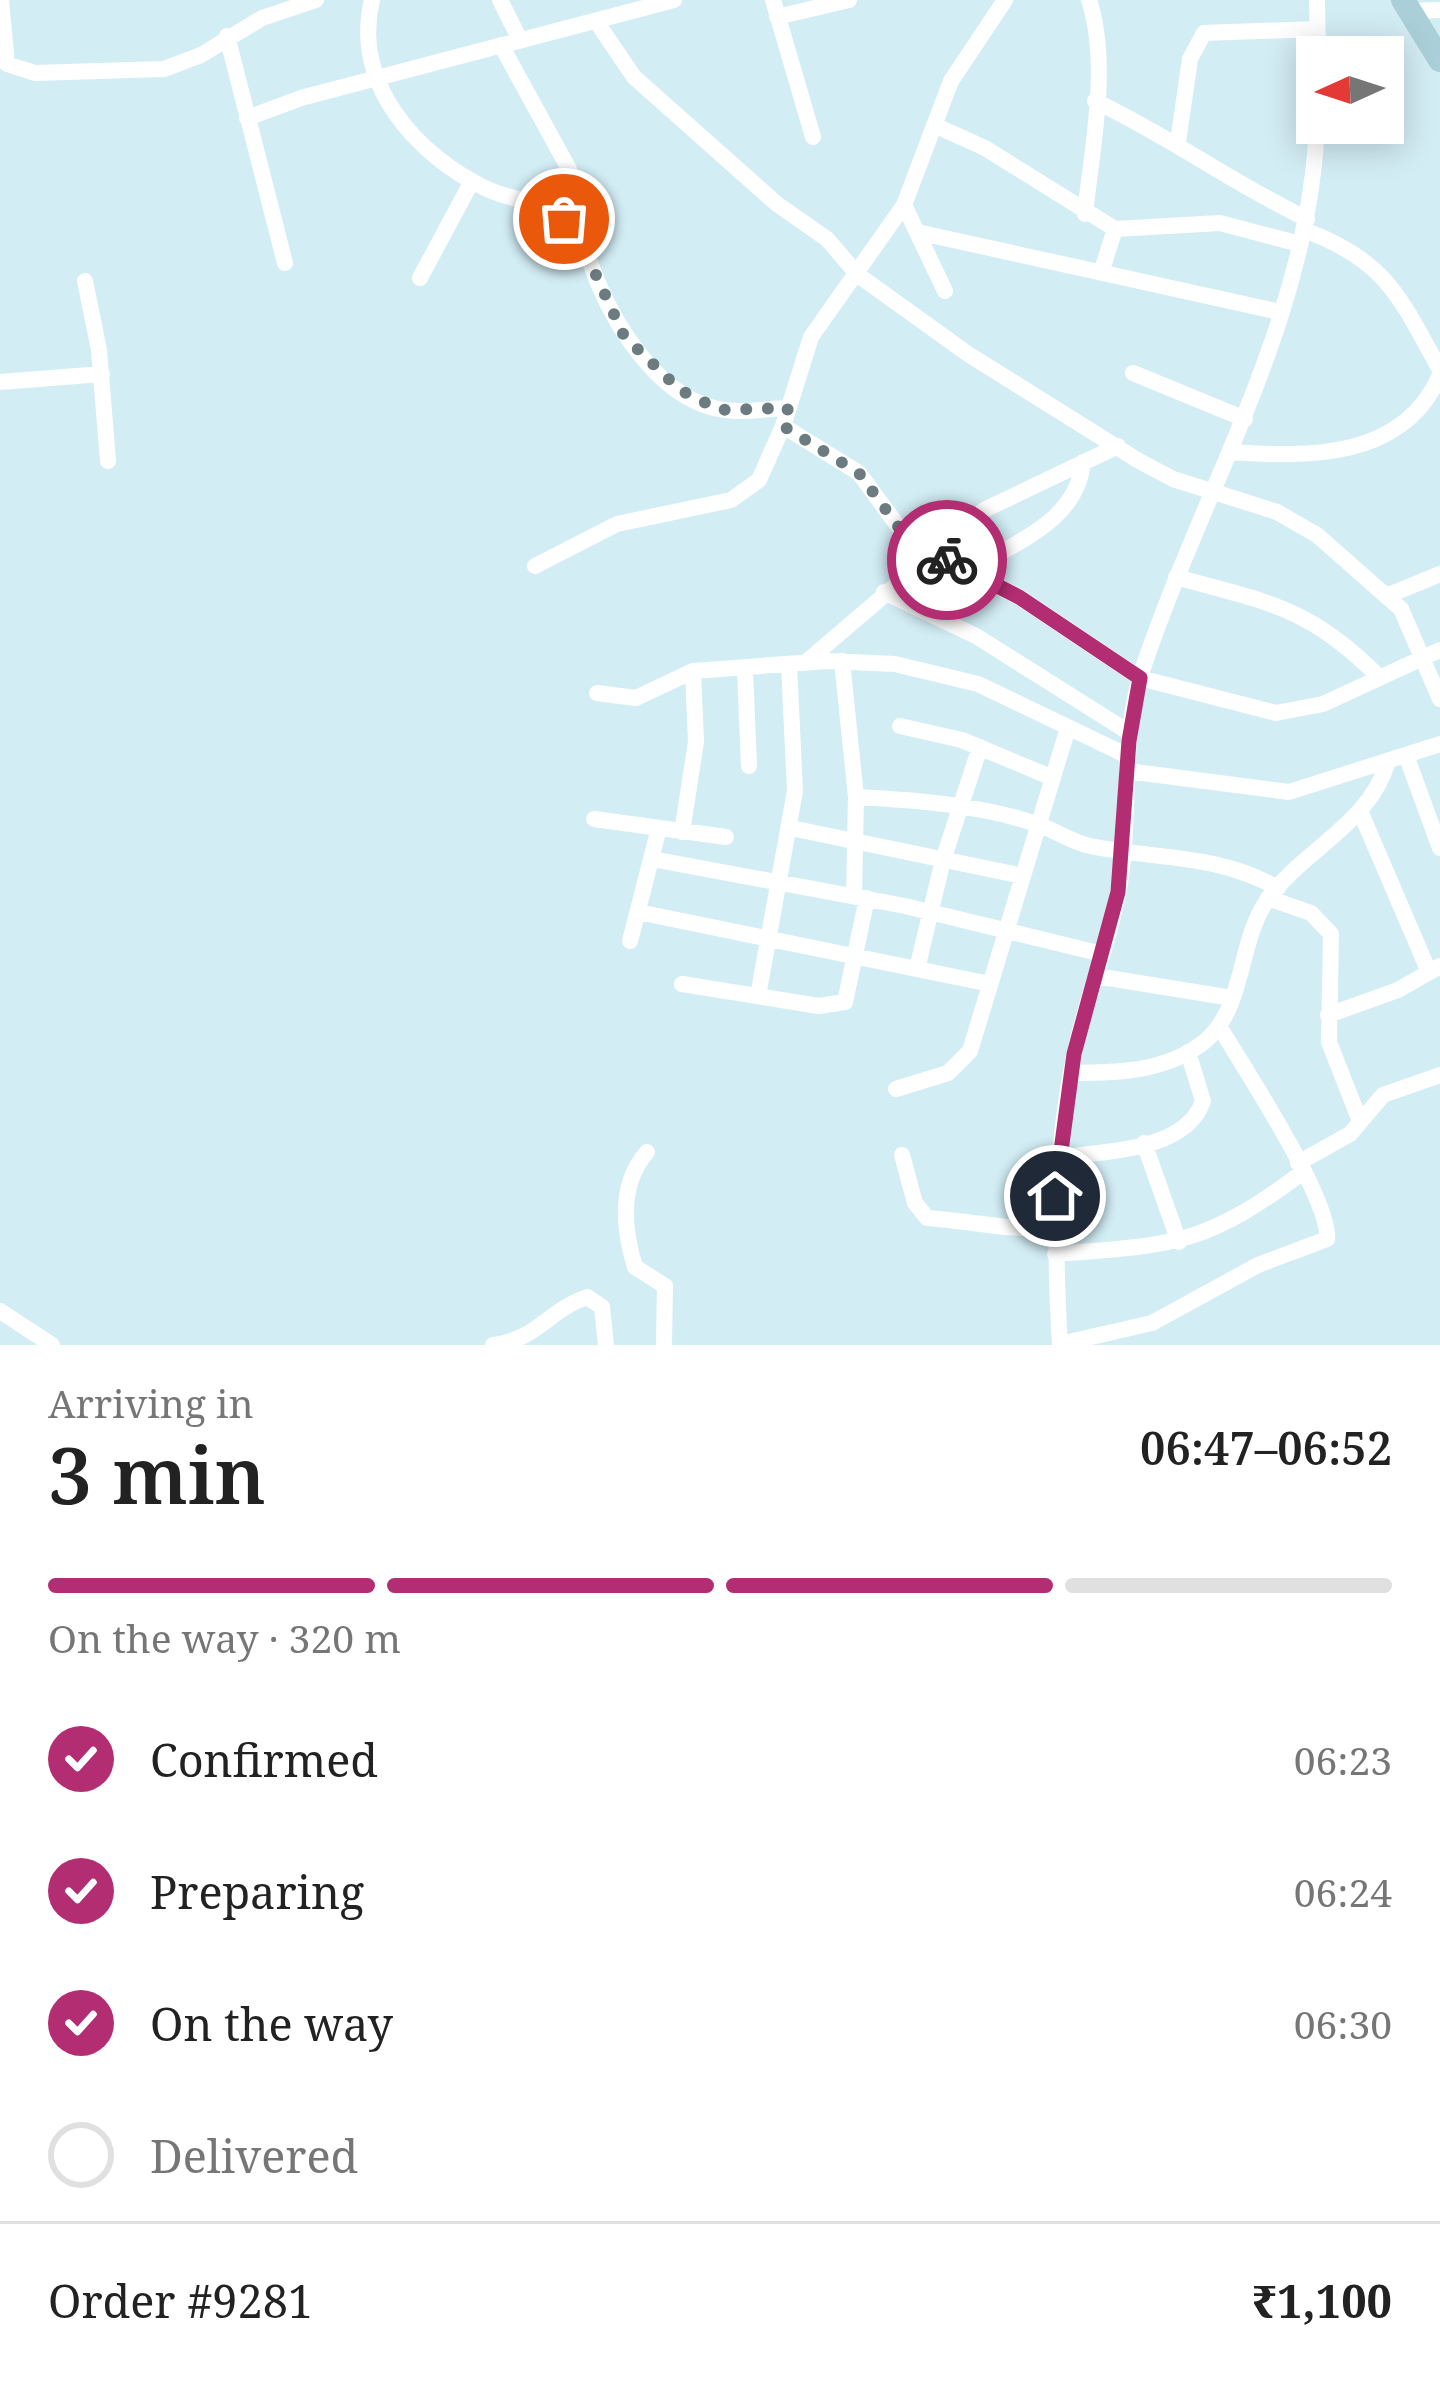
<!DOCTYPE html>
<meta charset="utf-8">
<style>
body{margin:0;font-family:"Noto Serif",serif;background:#f2f2f2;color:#222;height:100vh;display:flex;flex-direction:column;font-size:45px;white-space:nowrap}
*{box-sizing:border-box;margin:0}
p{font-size:39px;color:#767676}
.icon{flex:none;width:66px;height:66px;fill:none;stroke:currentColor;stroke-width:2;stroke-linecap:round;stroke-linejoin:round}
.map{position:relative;height:1345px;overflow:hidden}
.panel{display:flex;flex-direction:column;background:#fff;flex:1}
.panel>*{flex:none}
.needle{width:78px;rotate:267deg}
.fabs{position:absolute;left:1296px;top:36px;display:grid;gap:24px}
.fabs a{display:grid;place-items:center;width:108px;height:108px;border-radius:0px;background:#fff;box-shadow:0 6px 30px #0003;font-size:60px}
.pin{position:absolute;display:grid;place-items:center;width:102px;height:102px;color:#fff;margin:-51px;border:6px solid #fff;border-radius:50%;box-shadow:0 3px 12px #0007}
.courier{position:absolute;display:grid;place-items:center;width:120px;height:120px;margin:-60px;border:9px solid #b32d72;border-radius:50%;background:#fff;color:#222;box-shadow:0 3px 15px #0007}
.headline em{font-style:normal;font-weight:600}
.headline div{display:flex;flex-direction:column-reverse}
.headline{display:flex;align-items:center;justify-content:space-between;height:204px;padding:0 48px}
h1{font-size:78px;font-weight:600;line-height:90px}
.bar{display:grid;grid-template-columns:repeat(4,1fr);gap:18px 12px;align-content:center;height:144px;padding:0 48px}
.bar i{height:15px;border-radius:9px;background:#e0e0e0}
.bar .current{background:#b32d72}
.bar p{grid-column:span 4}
.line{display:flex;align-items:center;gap:30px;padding:0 48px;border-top:3px solid #e0e0e0}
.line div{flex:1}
ol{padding:0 48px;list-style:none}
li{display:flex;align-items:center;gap:36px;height:132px}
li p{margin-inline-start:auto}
li .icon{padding:12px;border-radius:50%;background:#b32d72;color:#fff;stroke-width:4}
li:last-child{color:#767676}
li i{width:66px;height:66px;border:6px solid #e0e0e0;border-radius:50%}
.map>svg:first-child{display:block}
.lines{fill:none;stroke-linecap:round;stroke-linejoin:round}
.street{stroke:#fff;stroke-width:16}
.secondary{stroke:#abcfd8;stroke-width:24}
.done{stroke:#6c7b80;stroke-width:12;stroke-dasharray:0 21.6}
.route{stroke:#b32d72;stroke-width:15}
</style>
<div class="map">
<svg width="1440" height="1345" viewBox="0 0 1440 1345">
<rect width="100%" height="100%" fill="#d3edf5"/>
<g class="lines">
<!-- street -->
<path class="street" d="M 1,0 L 7,64 L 35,73 L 164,69 L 201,55 L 262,18 L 316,0
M 372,0 C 352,84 416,155 487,189 C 511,200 543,202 564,219 C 583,233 589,262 598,283 C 618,331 660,395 714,408 C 737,414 764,409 787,408
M 500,0 L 520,40
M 773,0 L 813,137
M 1317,0 L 1318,57
M 1410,11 L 1440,10
M 777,17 L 849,0
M 596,21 L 634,77 L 777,204 L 827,239 L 858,275 L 968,354 L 1139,461 L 1173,479 L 1277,512 L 1317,535 L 1401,609 L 1440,699
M 227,36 L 285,263
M 501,45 L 569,169 L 574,191 L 570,224
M 1095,101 C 1169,136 1234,184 1307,219
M 247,118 L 301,98 L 674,0
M 934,125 L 985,148 L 1115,229 L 1220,223 L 1300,244
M 1178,142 L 1190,59 L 1204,33 L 1317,29
M 904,205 L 945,291
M 1085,214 C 1092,148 1110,64 1089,0
M 1304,230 C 1386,260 1400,297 1440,370
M 917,232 L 1280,312
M 1101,273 L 1115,229
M 420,278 L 472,181
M 85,281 L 99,350 L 108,461
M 1133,373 L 1245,419
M 0,382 L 102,374
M 783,426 L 859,473 L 922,559
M 1231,452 C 1308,457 1403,460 1440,375
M 930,552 L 1019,597 L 1140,678 L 1276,713 L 1323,704 L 1440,650
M 535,566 L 617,524 L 731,500 L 759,480 L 783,426 L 811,337 L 904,205 L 951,81 L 1005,0
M 968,571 C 1015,542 1077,522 1083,462
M 1176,577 C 1267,602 1310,607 1379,677
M 884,592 L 976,636 L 1130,733
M 1389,595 L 1440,574
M 842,661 L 856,797 L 854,896
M 805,663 L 984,510 L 1118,446
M 745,670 L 749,766
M 597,693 L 636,698 L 693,671 L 827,661 L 895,664 L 978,684 L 1128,756
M 900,726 L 962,740 L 1053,778
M 1406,755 L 1440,848
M 1127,771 L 1289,792 L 1440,744
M 856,797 C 915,800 983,805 1039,825 C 1057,831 1071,842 1090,846 C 1159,860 1214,853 1278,888
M 1360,811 L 1429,972
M 594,819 L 726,837
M 791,828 L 1023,876
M 682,832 L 696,742 L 693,671
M 652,859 L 905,906 L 1102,954
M 1268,898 L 1311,913 L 1331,934 L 1329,1042 L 1360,1121
M 638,912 L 990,984
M 630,941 L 659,828
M 917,969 L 943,860 L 980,747
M 1096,976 L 1232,998
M 682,984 L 819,1006 L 845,1002 L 867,898
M 758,996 L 795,791 L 789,665
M 1328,1015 L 1398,990 L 1440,966
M 1071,1073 C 1117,1073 1166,1072 1204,1042 C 1246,1008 1237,942 1268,899 C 1304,849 1370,824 1388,761
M 896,1089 L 948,1073 L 970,1051 L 1067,731
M 1144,1143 L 1179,1242
M 647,1152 C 619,1184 623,1228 635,1267 L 665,1286 L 664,1345
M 902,1155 L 915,1203 L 927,1218 C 971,1221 1010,1231 1054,1228
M 1058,1158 C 1102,1151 1186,1152 1203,1101 L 1188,1052
M 1298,1163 L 1350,1134 L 1383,1095 L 1440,1075
M 1055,1254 C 1174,1245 1204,1246 1303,1172
M 0,1311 L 52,1345
M 1060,1344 L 1152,1323 L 1258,1265 L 1327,1239 C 1331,1200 1243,1066 1219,1026
M 493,1345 C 539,1339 548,1310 587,1297 L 602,1307 L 606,1345
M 1060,1345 C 1054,1247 1054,1153 1074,1056 C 1085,1000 1109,946 1119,889 C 1132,815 1119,737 1144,665 C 1205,485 1310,317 1317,123"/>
<!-- secondary -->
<path class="secondary" d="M 1403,0 L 1440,60"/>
</g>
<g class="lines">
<!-- done -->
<path class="done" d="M 564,219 L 580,240 L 624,336 L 680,390 L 720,410 L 788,408 L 783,426 L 859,473 L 922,559 L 930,552 L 947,560"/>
<!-- route -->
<path class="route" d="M 947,560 L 1019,597 L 1140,678 L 1129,741 L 1118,892 L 1074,1054 L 1055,1196"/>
</g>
</svg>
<div class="fabs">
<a><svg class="needle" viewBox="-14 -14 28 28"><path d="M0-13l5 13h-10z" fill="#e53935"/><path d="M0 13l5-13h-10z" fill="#767676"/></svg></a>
</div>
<div class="pin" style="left:564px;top:219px;background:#ea580c"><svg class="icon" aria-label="bag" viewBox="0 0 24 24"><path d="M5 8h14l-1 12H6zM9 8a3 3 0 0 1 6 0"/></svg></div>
<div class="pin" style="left:1055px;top:1196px;background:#1f2937"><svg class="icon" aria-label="home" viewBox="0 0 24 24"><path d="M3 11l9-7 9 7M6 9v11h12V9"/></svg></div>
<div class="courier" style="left:947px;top:560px"><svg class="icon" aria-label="bike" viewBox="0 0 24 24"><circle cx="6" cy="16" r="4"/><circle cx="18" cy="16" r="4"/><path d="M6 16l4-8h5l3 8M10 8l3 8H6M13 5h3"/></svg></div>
</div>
<section class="panel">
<div class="headline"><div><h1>3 min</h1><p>Arriving in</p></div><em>06:47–06:52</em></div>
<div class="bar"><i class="current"></i><i class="current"></i><i class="current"></i><i></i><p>On the way · 320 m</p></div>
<ol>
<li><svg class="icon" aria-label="check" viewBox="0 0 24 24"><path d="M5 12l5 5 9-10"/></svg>Confirmed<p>06:23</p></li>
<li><svg class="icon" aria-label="check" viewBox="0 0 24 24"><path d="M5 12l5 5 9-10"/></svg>Preparing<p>06:24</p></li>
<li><svg class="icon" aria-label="check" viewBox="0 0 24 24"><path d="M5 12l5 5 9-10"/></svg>On the way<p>06:30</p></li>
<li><i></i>Delivered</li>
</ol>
<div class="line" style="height:156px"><div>Order #9281</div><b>₹1,100</b></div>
</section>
